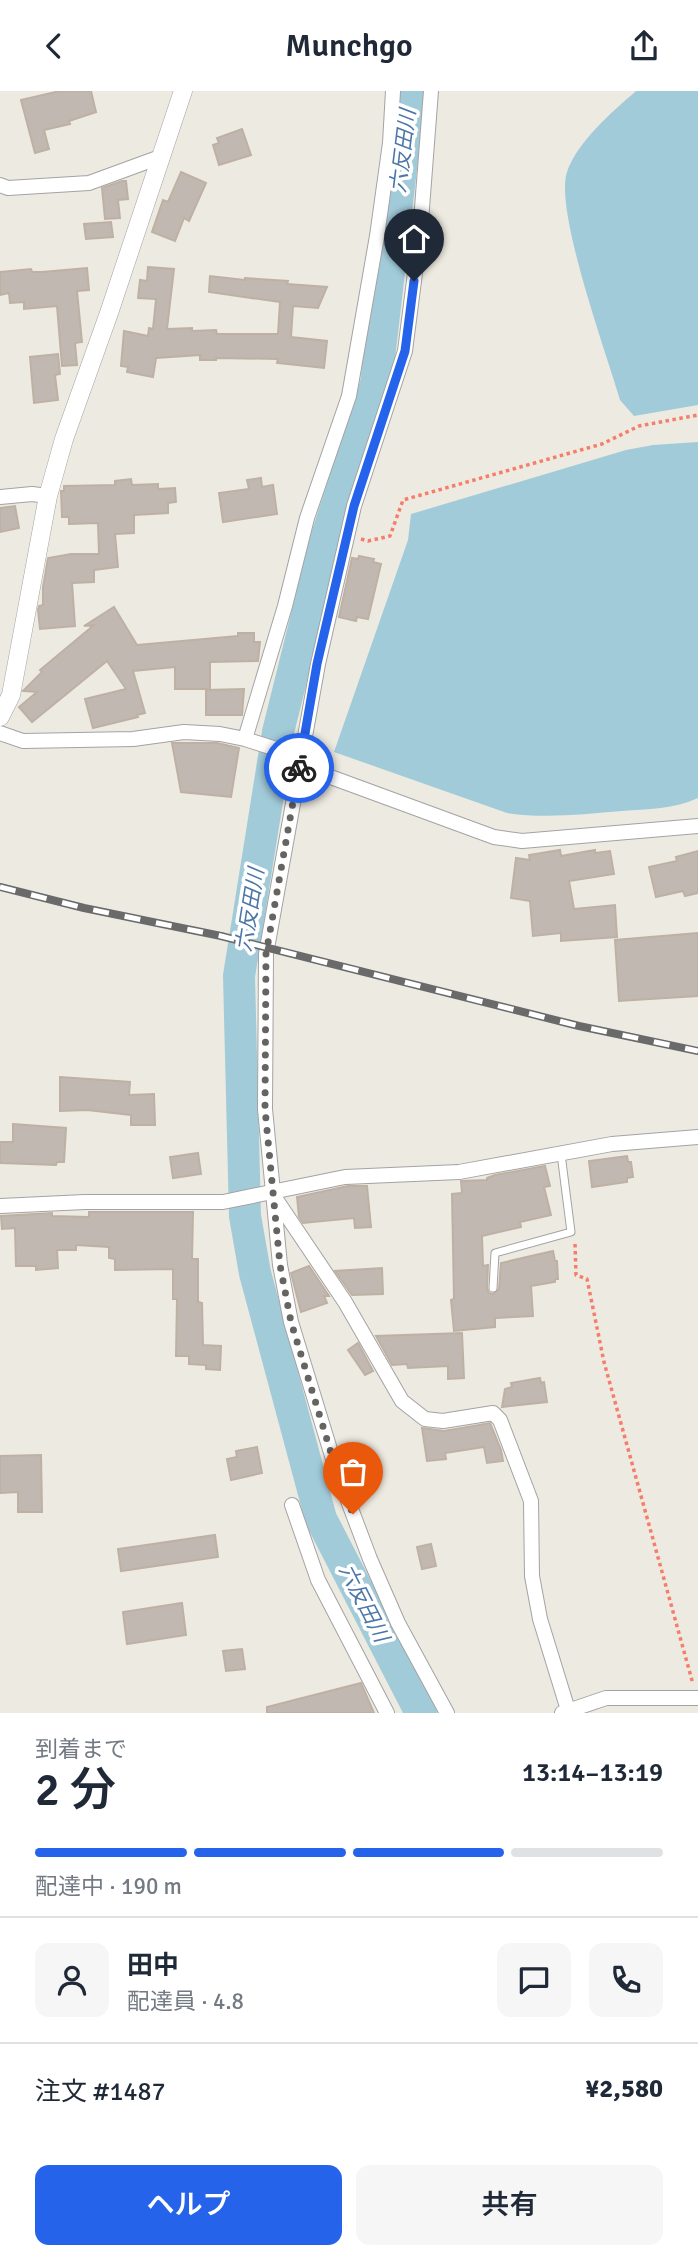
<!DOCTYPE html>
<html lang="ja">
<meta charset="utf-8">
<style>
body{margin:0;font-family:Signika,"Noto Sans JP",sans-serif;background:#f6f6f7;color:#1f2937;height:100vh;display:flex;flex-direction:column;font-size:26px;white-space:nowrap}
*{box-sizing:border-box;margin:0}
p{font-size:23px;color:#747a83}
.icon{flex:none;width:38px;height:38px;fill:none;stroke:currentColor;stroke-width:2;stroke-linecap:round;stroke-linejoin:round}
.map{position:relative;height:1622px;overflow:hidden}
.drawer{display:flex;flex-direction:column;background:#fff;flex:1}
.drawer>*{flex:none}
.pin{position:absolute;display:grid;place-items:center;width:60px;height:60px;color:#fff;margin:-72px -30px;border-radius:50% 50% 50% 0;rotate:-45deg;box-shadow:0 0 7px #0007}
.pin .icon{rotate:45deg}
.courier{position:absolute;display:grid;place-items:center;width:70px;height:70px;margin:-35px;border:5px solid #2563eb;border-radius:50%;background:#fff;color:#222;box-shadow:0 2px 9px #0007}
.overview em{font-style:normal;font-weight:600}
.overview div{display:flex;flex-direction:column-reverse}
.overview{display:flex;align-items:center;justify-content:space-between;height:119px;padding:0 35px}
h1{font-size:46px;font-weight:600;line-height:52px}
.bar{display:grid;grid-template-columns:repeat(4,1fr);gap:10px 7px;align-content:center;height:84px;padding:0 35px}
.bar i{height:9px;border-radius:5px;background:#e0e1e3}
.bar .active{background:#2563eb}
.bar p{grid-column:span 4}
.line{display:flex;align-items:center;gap:18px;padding:0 35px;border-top:2px solid #e0e1e3}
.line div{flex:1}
.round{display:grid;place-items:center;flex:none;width:74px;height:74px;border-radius:14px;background:#f6f6f7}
.action{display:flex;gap:14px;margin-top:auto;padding:14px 35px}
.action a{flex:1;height:80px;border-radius:14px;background:#2563eb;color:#fff;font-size:28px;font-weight:600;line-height:80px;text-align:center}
.action a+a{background:#f6f6f7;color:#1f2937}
header{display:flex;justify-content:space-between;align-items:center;height:91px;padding:0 35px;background:#fff;font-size:32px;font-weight:600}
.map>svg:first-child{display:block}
.water{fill:#a2cbda}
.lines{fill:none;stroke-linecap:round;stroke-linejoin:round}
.river{stroke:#a2cbda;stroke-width:32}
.building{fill:#c1b9b1;stroke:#beb1a4;stroke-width:2}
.service-casing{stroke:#a3a3a3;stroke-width:9}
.minor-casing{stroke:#a3a3a3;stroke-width:16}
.tertiary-casing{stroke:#a3a3a3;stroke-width:19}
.path{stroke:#f67d6a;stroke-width:3.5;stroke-dasharray:3.5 3.5;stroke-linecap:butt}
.service{stroke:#fff;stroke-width:7}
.minor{stroke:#fff;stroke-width:14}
.tertiary{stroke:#fff;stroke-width:18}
.rail-casing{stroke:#6a6a6a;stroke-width:8}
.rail{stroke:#fff;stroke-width:5;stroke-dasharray:16;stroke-linecap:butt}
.done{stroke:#656461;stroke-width:7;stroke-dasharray:0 12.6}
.route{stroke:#2563eb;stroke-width:9}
.labels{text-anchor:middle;stroke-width:7;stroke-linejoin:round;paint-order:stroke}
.water-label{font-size:21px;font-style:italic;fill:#4b76a8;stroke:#fff}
</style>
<header><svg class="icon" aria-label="back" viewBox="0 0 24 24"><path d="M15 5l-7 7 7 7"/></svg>Munchgo<svg class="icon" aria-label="share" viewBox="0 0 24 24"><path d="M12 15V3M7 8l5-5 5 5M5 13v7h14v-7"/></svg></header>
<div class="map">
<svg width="698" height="1622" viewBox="0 0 698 1622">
<rect width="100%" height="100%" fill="#edeae1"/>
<!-- water -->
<path class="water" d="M 636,0 L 698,0 L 698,314 L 634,325 L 620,309 C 607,264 554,119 567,81 C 577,51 613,20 636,0 Z
M 698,351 L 698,707 C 674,718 648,718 622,720 C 584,723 545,728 507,722 L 334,661 L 408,449 L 411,423 L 626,359 L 653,354 Z"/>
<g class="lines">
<!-- river -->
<path class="river" d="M 410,0 L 376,293 L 326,448 L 278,641 L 239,885 L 245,1125 L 255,1182 L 321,1428 L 421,1622"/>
</g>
<!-- building -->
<path class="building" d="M 60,0 L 91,0 L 96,21 L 69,30 L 70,33 L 44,39 L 49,58 L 35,62 L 21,9 Z
M 242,38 L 251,64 L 219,74 L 213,54 L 219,52 L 217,47 Z
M 181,81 L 206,92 L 189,130 L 184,127 L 175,150 L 152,141 L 163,109 L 168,111 Z
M 122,90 L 126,90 L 128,108 L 118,109 L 120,127 L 105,128 L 102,97 Z
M 111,131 L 113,146 L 86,148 L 84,133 Z
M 148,176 L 174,178 L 167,238 L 192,237 L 192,240 L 216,239 L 217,243 L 278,243 L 280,211 L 209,201 L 210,185 L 245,189 L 245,187 L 288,190 L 287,193 L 327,196 L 318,217 L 293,215 L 291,246 L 327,250 L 324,277 L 277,272 L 278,268 L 216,267 L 216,269 L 200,269 L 200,264 L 156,267 L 153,286 L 127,281 L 128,276 L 121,275 L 124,240 L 148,245 L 149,237 L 153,238 L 156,208 L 138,207 L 140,189 L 147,190 Z
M 87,177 L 89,199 L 77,200 L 82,251 L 75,252 L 77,274 L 62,275 L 57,215 L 24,218 L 24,211 L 10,212 L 9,202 L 0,204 L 0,181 L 31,178 L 32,181 L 42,181 Z
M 58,263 L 60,283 L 55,284 L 58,309 L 34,312 L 30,266 Z
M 261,387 L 262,396 L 273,394 L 277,423 L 223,431 L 219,402 L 249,398 L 247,389 Z
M 131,388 L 132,394 L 158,393 L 158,398 L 175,397 L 176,411 L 168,412 L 168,422 L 134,424 L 134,442 L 115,443 L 118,476 L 94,479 L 94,491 L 72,492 L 75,535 L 40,538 L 38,519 L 39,515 L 43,514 L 43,496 L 48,467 L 71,463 L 99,463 L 98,432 L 69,433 L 69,426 L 62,426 L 61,400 L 64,400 L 64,395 L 115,394 L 115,390 Z
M 15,415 L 19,437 L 0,441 L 0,417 Z
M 359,465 L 374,468 L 373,471 L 381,473 L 368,528 L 357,526 L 356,530 L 339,526 L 352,467 L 358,468 Z
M 114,516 L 137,554 L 238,545 L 238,542 L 254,542 L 254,551 L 260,551 L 258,570 L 210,571 L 210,598 L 175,598 L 175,576 L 133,580 L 145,622 L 137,624 L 138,626 L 93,637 L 85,608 L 126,598 L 107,570 L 32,631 L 19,616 L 37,601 L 23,600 L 42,581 L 40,579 L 94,534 L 84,535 Z
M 244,598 L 242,624 L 206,624 L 206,599 Z
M 172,652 L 217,652 L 239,657 L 231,706 L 181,701 Z
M 560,759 L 561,765 L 595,759 L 595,762 L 610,760 L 614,783 L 569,790 L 574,818 L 615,814 L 617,846 L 561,850 L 561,842 L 533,845 L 530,810 L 511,807 L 516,767 L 530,769 L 529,764 Z
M 698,760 L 698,802 L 685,805 L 683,800 L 656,806 L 649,776 L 677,770 L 676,766 Z
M 698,842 L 698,905 L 619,910 L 615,849 Z
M 60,986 L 130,991 L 129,1004 L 154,1003 L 155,1034 L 131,1034 L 131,1024 L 87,1019 L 60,1020 Z
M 13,1033 L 66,1037 L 64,1071 L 57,1071 L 56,1074 L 0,1072 L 0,1051 L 13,1051 Z
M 198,1062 L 201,1083 L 173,1087 L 170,1066 Z
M 627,1065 L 628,1071 L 631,1071 L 633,1086 L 627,1087 L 627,1091 L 592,1096 L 589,1070 Z
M 545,1075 L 550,1095 L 544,1096 L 551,1124 L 520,1131 L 521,1136 L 482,1145 L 483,1175 L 488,1174 L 487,1197 L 489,1202 L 493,1203 L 499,1198 L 501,1172 L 553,1160 L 555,1170 L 557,1170 L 558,1188 L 555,1188 L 555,1191 L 531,1195 L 533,1225 L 495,1227 L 495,1236 L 454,1240 L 451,1209 L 454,1208 L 452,1103 L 462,1102 L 461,1090 L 487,1089 L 487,1087 L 495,1084 Z
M 348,1095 L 367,1095 L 371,1136 L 355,1137 L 354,1127 L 303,1132 L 299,1126 L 297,1106 Z
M 89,1121 L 193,1121 L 192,1168 L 198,1168 L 198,1211 L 202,1212 L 203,1254 L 221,1255 L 220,1279 L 206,1278 L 206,1274 L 189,1273 L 189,1265 L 176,1265 L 177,1208 L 173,1208 L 173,1178 L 115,1179 L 115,1168 L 109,1167 L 109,1156 L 76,1154 L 76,1159 L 57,1159 L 58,1177 L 36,1179 L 36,1175 L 16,1175 L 15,1137 L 2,1138 L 1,1125 L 52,1122 L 52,1125 L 89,1126 Z
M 309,1175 L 329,1205 L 324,1205 L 327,1212 L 301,1221 L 291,1182 Z
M 382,1177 L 383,1203 L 352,1204 L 335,1180 Z
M 462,1242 L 464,1287 L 448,1288 L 448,1275 L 408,1277 L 407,1273 L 392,1274 L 376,1245 Z
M 358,1252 L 373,1280 L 365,1284 L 348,1259 Z
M 540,1287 L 541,1292 L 544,1291 L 547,1311 L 502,1316 L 505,1298 L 512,1296 L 511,1292 Z
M 490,1332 L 501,1359 L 503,1370 L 487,1372 L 484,1356 L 445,1362 L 446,1368 L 427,1370 L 422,1337 L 444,1340 Z
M 257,1356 L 262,1382 L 231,1389 L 227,1368 L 237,1366 L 236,1360 Z
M 41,1364 L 42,1421 L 18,1421 L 18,1401 L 0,1402 L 0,1365 Z
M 215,1444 L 218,1466 L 121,1480 L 118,1458 Z
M 431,1453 L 436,1475 L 422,1478 L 417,1456 Z
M 182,1512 L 186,1544 L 127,1553 L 123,1521 Z
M 242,1558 L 245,1578 L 226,1580 L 223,1560 Z
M 361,1592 L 374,1622 L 267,1622 L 267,1616 Z"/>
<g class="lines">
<defs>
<path id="service" d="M 493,1197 L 495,1162 L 571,1141 L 561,1063"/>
<path id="minor" d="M 431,0 L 420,143 L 405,260 L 354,415 L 318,573 L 266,863 L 265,1018 L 280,1174 L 291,1231 L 336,1378 L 370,1468 L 398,1532 L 447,1622
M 0,94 L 8,97 L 89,92 L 160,66
M 0,406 L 32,403 L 48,405
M 0,642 L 23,650 L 133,648 L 184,641 L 220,643 L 245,648 L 301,666 L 317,681 L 494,746 L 522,750 L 698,735
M 245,648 L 285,515 L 307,427 L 349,305 L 377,145 L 390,52 L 393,0
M 273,1104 L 345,1211 L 402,1310 L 425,1328 L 443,1330 L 493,1322 L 500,1329 L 531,1410 L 532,1485 L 540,1528 L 568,1619
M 0,1115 L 85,1111 L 223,1111 L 345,1086 L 459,1081 L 612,1053 L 698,1046
M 292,1414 L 318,1489 L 387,1622
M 562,1622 L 606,1607 L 698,1607"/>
<path id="tertiary" d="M 0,626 L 11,604 L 48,405 L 64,348 L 109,222 L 183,0"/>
</defs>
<!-- service casing -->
<use href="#service" class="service-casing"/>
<!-- minor casing -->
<use href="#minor" class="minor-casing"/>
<!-- tertiary casing -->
<use href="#tertiary" class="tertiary-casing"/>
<!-- path -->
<path class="path" d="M 361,448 L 368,450 L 390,445 L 403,409 L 602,353 L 639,335 L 698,324
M 575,1153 L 576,1184 L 587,1188 L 604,1271 L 693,1593"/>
<!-- service -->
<use href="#service" class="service"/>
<!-- minor -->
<use href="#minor" class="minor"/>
<!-- tertiary -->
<use href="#tertiary" class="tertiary"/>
<defs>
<path id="rail" d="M 0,796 L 84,817 L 221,845 L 579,935 L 698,960"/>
</defs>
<!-- rail casing -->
<use href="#rail" class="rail-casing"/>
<!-- rail -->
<use href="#rail" class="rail"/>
</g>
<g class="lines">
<!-- done -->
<path class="done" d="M 299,677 L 266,863 L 265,1018 L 280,1174 L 291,1231 L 336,1378 L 353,1423"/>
<!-- route -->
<path class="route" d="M 299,677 L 317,573 L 354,415 L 405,260 L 414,190"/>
</g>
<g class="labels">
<!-- water labels -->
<g class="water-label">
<text transform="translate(403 60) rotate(-83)" y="7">六反田川</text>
<text transform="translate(250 819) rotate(-81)" y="7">六反田川</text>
<text transform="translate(364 1512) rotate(63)" y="7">六反田川</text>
</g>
</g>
</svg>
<div class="pin" style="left:353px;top:1423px;background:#ea580c"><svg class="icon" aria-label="bag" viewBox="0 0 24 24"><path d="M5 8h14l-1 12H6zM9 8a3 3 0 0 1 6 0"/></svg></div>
<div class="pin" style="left:414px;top:190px;background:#1f2937"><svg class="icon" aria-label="home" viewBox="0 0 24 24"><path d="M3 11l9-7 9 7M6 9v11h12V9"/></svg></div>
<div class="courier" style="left:299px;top:677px"><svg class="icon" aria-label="bike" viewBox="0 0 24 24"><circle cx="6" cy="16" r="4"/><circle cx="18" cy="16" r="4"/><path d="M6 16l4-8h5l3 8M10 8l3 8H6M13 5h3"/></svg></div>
</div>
<section class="drawer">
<div class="overview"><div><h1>2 分</h1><p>到着まで</p></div><em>13:14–13:19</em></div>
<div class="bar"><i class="active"></i><i class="active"></i><i class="active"></i><i></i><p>配達中 · 190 m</p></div>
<div class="line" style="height:126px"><a class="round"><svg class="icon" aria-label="person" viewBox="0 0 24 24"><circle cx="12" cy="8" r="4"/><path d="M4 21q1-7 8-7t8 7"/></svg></a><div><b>田中</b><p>配達員 · 4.8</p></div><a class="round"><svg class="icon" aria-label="chat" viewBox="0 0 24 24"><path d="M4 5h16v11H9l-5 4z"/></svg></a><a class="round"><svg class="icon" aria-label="phone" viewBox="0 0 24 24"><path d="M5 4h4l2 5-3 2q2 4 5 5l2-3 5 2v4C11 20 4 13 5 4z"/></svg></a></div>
<div class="line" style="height:91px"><div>注文 #1487</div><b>¥2,580</b></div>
<div class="action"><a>ヘルプ</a><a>共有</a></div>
</section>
